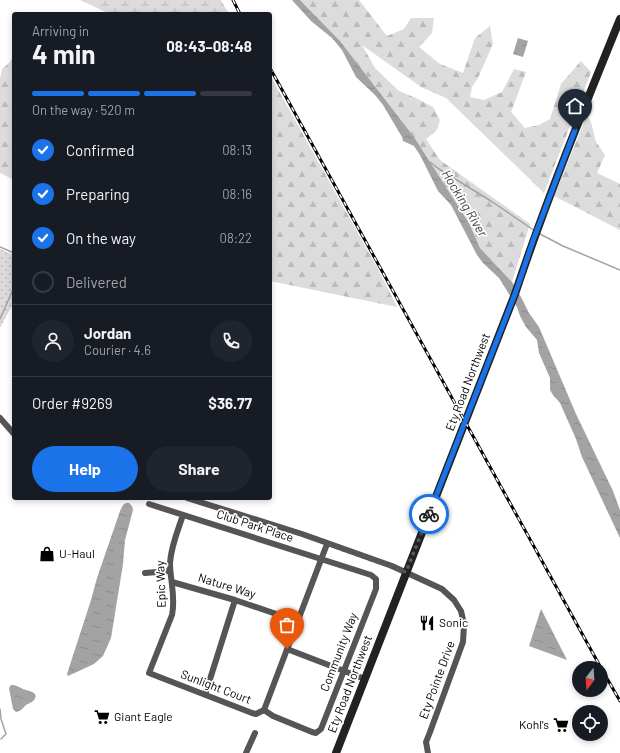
<!DOCTYPE html>
<meta charset="utf-8">
<style>
body{margin:0;font-family:Barlow,sans-serif;background:#20242c;color:#f1f3f6;height:100vh;display:flex;flex-direction:column;font-size:15px;white-space:nowrap}
*{box-sizing:border-box;margin:0}
p{font-size:13px;color:#9ea1a6}
.icon{flex:none;width:22px;height:22px;fill:none;stroke:currentColor;stroke-width:2;stroke-linecap:round;stroke-linejoin:round}
.map{position:relative;flex:1;overflow:hidden}
.side{position:absolute;left:12px;top:12px;width:260px;height:488px;display:flex;flex-direction:column;background:#171b24;border-radius:4px;box-shadow:0 2px 6px #0003}
.side>*{flex:none}
.needle{width:26px;rotate:197deg}
.tools{position:absolute;left:572px;top:661px;display:grid;gap:8px}
.tools a{display:grid;place-items:center;width:36px;height:36px;border-radius:50%;background:#171b24;box-shadow:0 2px 6px #0003;font-size:20px}
.pin{position:absolute;display:grid;place-items:center;width:34px;height:34px;color:#fff;margin:-41px -17px;border-radius:50% 50% 50% 0;rotate:-45deg;box-shadow:0 0 4px #0007}
.pin .icon{rotate:45deg}
.courier{position:absolute;display:grid;place-items:center;width:40px;height:40px;margin:-20px;border:3px solid #1a73e8;border-radius:50%;background:#fff;color:#222;box-shadow:0 1px 5px #0007}
.summary em{font-style:normal;font-weight:700}
.summary div{display:flex;flex-direction:column-reverse}
.summary{display:flex;align-items:center;justify-content:space-between;height:68px;padding:0 20px}
h1{font-size:26px;font-weight:700;line-height:30px}
.bar{display:grid;grid-template-columns:repeat(4,1fr);gap:6px 4px;align-content:center;height:48px;padding:0 20px}
.bar i{height:5px;border-radius:3px;background:#363941}
.bar .on{background:#1a73e8}
.bar p{grid-column:span 4}
.line{display:flex;align-items:center;gap:10px;padding:0 20px;border-top:1px solid #363941}
.line div{flex:1}
.round{display:grid;place-items:center;flex:none;width:42px;height:42px;border-radius:21px;background:#20242c}
ol{padding:0 20px;list-style:none}
li{display:flex;align-items:center;gap:12px;height:44px}
li p{margin-inline-start:auto}
li .icon{padding:4px;border-radius:50%;background:#1a73e8;color:#fff;stroke-width:4}
li:last-child{color:#9ea1a6}
li i{width:22px;height:22px;border:2px solid #363941;border-radius:50%}
.button{display:flex;gap:8px;margin-top:auto;padding:8px 20px}
.button a{flex:1;height:46px;border-radius:24px;background:#1a73e8;color:#fff;font-size:16px;font-weight:700;line-height:46px;text-align:center}
.button a+a{background:#20242c;color:#f1f3f6}
.map>svg:first-child{display:block}
.grass{fill:url(#grass-dots)}
.forest{fill:url(#forest-firs)}
.wetland{fill:url(#wetland-marsh)}
.water{fill:url(#water-ripples)}
.lines{fill:none;stroke-linecap:round;stroke-linejoin:round}
.stream{stroke:#a3a3a3;stroke-width:1.5}
.street{stroke:#555;stroke-width:6}
.secondary{stroke:#222;stroke-width:8}
.rail-casing{stroke:#000;stroke-width:3}
.rail{stroke:#fff;stroke-width:1.5;stroke-dasharray:4.5;stroke-linecap:butt}
.done{stroke:#595959;stroke-width:4;stroke-dasharray:0 7.2}
.route{stroke:#1a73e8;stroke-width:5}
.labels{text-anchor:middle;stroke-width:3.5;stroke-linejoin:round;paint-order:stroke}
.street-label{font-size:12px;fill:#000;stroke:#fff}
.poi-label{font-size:12px;fill:#000;stroke:#fff;text-anchor:start}
.water-label{font-size:13px;font-style:italic;fill:#444;stroke:#fff}
</style>
<div class="map">
<svg width="620" height="753" viewBox="0 0 620 753">
<defs>
<pattern id="grass-dots" width="8" height="8" patternUnits="userSpaceOnUse"><rect width="8" height="8" fill="#dcdcdc"/><path d="M2 2h.1M6 6h.1" fill="none" stroke="#bbb" stroke-width="1.8" stroke-linecap="round"/></pattern>
<pattern id="forest-firs" width="22" height="20" patternUnits="userSpaceOnUse"><rect width="22" height="20" fill="#dcdcdc"/><path d="M5 1l3.5 6h-7zM16 11l3.5 6h-7z" fill="#bbb"/></pattern>
<pattern id="wetland-marsh" width="20" height="14" patternUnits="userSpaceOnUse"><rect width="20" height="14" fill="#dcdcdc"/><path d="M1 5h8M5 5V1M11 12h8M15 12V8" fill="none" stroke="#bbb"/></pattern>
<pattern id="water-ripples" width="26" height="14" patternUnits="userSpaceOnUse"><rect width="26" height="14" fill="#a3a3a3"/><path d="M2 4q2-2 4 0t4 0M15 11q2-2 4 0t4 0" fill="none" stroke="#8b8b8b"/></pattern>
</defs>
<rect width="100%" height="100%" fill="#fff"/>
<!-- grass -->
<path class="grass" d="M 0,249 L 14,255 L 14,302 L 0,328 Z"/>
<!-- forest -->
<path class="forest" d="M 300,0 L 359,0 L 387,36 L 404,29 L 411,18 L 434,18 L 432,33 L 419,47 L 440,64 L 463,73 L 475,38 L 490,26 L 493,44 L 478,78 L 472,87 L 470,97 L 484,100 L 502,92 L 514,69 L 526,72 L 511,112 L 525,128 L 539,125 L 550,119 L 561,84 L 581,61 L 591,72 L 544,193 L 446,98 L 421,87 L 362,45 L 375,68 L 399,91 L 416,98 L 433,107 L 440,120 L 437,130 L 426,139 L 440,160 L 530,224 L 512,282 L 480,248 L 469,223 L 414,137 L 340,41 Z
M 13,56 L 14,56 L 14,180 L 0,173 L 0,79 L 2,69 L 10,62 Z
M 270,75 L 379,271 L 397,307 L 270,281 Z
M 587,115 L 591,122 L 596,142 L 605,155 L 597,173 L 620,184 L 620,230 L 554,196 Z"/>
<!-- wetland -->
<path class="wetland" d="M 80,0 L 221,0 L 229,14 L 110,14 Z"/>
<!-- water -->
<path class="water" d="M 292,0 L 300,0 L 340,41 L 414,137 L 469,223 L 480,248 L 512,282 L 521,297 L 529,313 L 539,327 L 576,414 L 613,491 L 620,510 L 620,538 L 582,457 L 576,439 L 560,403 L 553,395 L 550,390 L 550,378 L 539,353 L 537,340 L 526,327 L 520,316 L 517,307 L 499,278 L 483,263 L 477,255 L 451,205 L 438,191 L 420,155 L 414,146 L 403,141 L 402,137 L 383,105 L 375,95 L 356,77 L 342,50 L 332,38 L 311,21 Z
M 518,38 L 528,41 L 523,57 L 513,54 Z
M 126,503 L 129,503 L 132,506 L 133,510 L 125,540 L 123,564 L 111,638 L 103,656 L 94,664 L 68,676 L 67,674 L 91,600 L 97,578 L 120,511 L 123,505 Z
M 541,609 L 567,660 L 529,646 Z
M 11,685 C 16,685 19,687 23,689 C 28,691 40,692 34,700 C 33,702 29,703 26,705 C 23,708 21,711 16,712 L 13,709 L 9,688 Z"/>
<g class="lines">
<!-- stream -->
<path class="stream" d="M 430,162 L 439,169 L 491,201 L 535,231
M 540,234 L 563,246 L 620,270
M 0,247 L 14,253
M 0,319 L 14,287
M 0,709 L 1,719 L 6,734 L 1,739"/>
<!-- street -->
<path class="street" d="M 0,418 L 14,434
M 187,498 L 302,534 L 392,566 L 442,589 L 454,600 L 461,611 L 464,624 L 463,642 L 430,732 L 426,742 L 428,753
M 149,504 L 371,575 L 376,579 L 376,589 L 321,729 L 316,733 L 312,732 L 273,716 L 264,710
M 183,515 C 178,530 171,546 170,563 C 170,580 176,597 172,615 L 149,673 L 252,713 L 256,714 L 264,710
M 145,573 L 170,571
M 172,582 L 235,600 L 297,621
M 287,649 L 365,679
M 205,695 L 235,600
M 264,710 L 327,544
M 246,753 L 255,733"/>
<!-- secondary -->
<path class="secondary" d="M 336,753 L 515,294 C 546,201 583,110 620,19"/>
<defs>
<path id="rail" d="M 233,0 L 240,14
M 270,68 L 601,668
M 601,668 L 620,701"/>
</defs>
<!-- rail casing -->
<use href="#rail" class="rail-casing"/>
<!-- rail -->
<use href="#rail" class="rail"/>
</g>
<g class="lines">
<!-- done -->
<path class="done" d="M 287,649 L 327,544 L 406,572 L 429,514"/>
<!-- route -->
<path class="route" d="M 429,514 L 515,294 L 534,238 L 575,130"/>
</g>
<!-- icons -->
<defs>
<symbol id="shop-bare" viewBox="-9 -9 18 18"><path d="M-5-2.5h2.3a2.7 3.5 0 0 1 5.4 0H5L5.5 6h-11ZM-1.5-2.5h3a1.5 2.3 0 0 0-3 0Z" fill="#000" stroke="#fff" stroke-width="2.5" paint-order="stroke"/></symbol>
<symbol id="restaurant-bare" viewBox="-9 -9 18 18"><path d="M-5-6h1v4h1v-4h1v4h1v-4h1v5L-1.5 .5V6h-2V.5L-5-1ZM5-6V6H3V1.5H1.5Q1.5-4 5-6Z" fill="#000" stroke="#fff" stroke-width="2.5" paint-order="stroke"/></symbol>
<symbol id="supermarket-bare" viewBox="-9 -9 18 18"><path d="M-6-5.5h2.5l.6 2H6L4.5 2H-2.5L-4.4-4H-6ZM-1.5 3.2a1.3 1.3 0 1 0 .1 0ZM3 3.2a1.3 1.3 0 1 0 .1 0Z" fill="#000" stroke="#fff" stroke-width="2.5" paint-order="stroke"/></symbol>
</defs>
<g fill-rule="evenodd">
<use href="#shop-bare" x="36" y="543" width="22" height="22"/>
<use href="#restaurant-bare" x="416" y="612" width="22" height="22"/>
<use href="#supermarket-bare" x="91" y="706" width="22" height="22"/>
<use href="#supermarket-bare" x="550" y="714" width="22" height="22"/>
</g>
<g class="labels">
<!-- street labels -->
<g class="street-label">
<text transform="translate(468 382) rotate(-69)" y="4">Ety Road Northwest</text>
<text transform="translate(255 526) rotate(18)" y="4">Club Park Place</text>
<text transform="translate(161 584) rotate(-92)" y="4">Epic Way</text>
<text transform="translate(227 586) rotate(17)" y="4">Nature Way</text>
<text transform="translate(339 652) rotate(-69)" y="4">Community Way</text>
<text transform="translate(437 680) rotate(-70)" y="4">Ety Pointe Drive</text>
<text transform="translate(350 684) rotate(-69)" y="4">Ety Road Northwest</text>
<text transform="translate(216 687) rotate(21)" y="4">Sunlight Court</text>
</g>
<!-- poi labels -->
<g class="poi-label">
<text x="59" y="558">U-Haul</text>
<text x="439" y="627">Sonic</text>
<text x="114" y="721">Giant Eagle</text>
<text x="549" y="729" text-anchor="end">Kohl's</text>
</g>
<!-- water labels -->
<g class="water-label">
<text transform="translate(465 203) rotate(59)" y="5">Hocking River</text>
</g>
</g>
</svg>
<div class="tools">
<a><svg class="needle" viewBox="-14 -14 28 28"><path d="M0-13l5 13h-10z" fill="#e53935"/><path d="M0 13l5-13h-10z" fill="#9ea1a6"/></svg></a>
<a><svg class="icon" aria-label="locate" viewBox="0 0 24 24"><circle cx="12" cy="12" r="6"/><path d="M12 2v4M12 18v4M2 12h4M18 12h4"/></svg></a>
</div>
<div class="pin" style="left:287px;top:649px;background:#ea580c"><svg class="icon" aria-label="bag" viewBox="0 0 24 24"><path d="M5 8h14l-1 12H6zM9 8a3 3 0 0 1 6 0"/></svg></div>
<div class="pin" style="left:575px;top:130px;background:#1f2937"><svg class="icon" aria-label="home" viewBox="0 0 24 24"><path d="M3 11l9-7 9 7M6 9v11h12V9"/></svg></div>
<div class="courier" style="left:429px;top:514px"><svg class="icon" aria-label="bike" viewBox="0 0 24 24"><circle cx="6" cy="16" r="4"/><circle cx="18" cy="16" r="4"/><path d="M6 16l4-8h5l3 8M10 8l3 8H6M13 5h3"/></svg></div>
<section class="side">
<div class="summary"><div><h1>4 min</h1><p>Arriving in</p></div><em>08:43–08:48</em></div>
<div class="bar"><i class="on"></i><i class="on"></i><i class="on"></i><i></i><p>On the way · 520 m</p></div>
<ol>
<li><svg class="icon" aria-label="check" viewBox="0 0 24 24"><path d="M5 12l5 5 9-10"/></svg>Confirmed<p>08:13</p></li>
<li><svg class="icon" aria-label="check" viewBox="0 0 24 24"><path d="M5 12l5 5 9-10"/></svg>Preparing<p>08:16</p></li>
<li><svg class="icon" aria-label="check" viewBox="0 0 24 24"><path d="M5 12l5 5 9-10"/></svg>On the way<p>08:22</p></li>
<li><i></i>Delivered</li>
</ol>
<div class="line" style="height:72px"><a class="round"><svg class="icon" aria-label="person" viewBox="0 0 24 24"><circle cx="12" cy="8" r="4"/><path d="M4 21q1-7 8-7t8 7"/></svg></a><div><b>Jordan</b><p>Courier · 4.6</p></div><a class="round"><svg class="icon" aria-label="phone" viewBox="0 0 24 24"><path d="M5 4h4l2 5-3 2q2 4 5 5l2-3 5 2v4C11 20 4 13 5 4z"/></svg></a></div>
<div class="line" style="height:52px"><div>Order #9269</div><b>$36.77</b></div>
<div class="button"><a>Help</a><a>Share</a></div>
</section>
</div>
